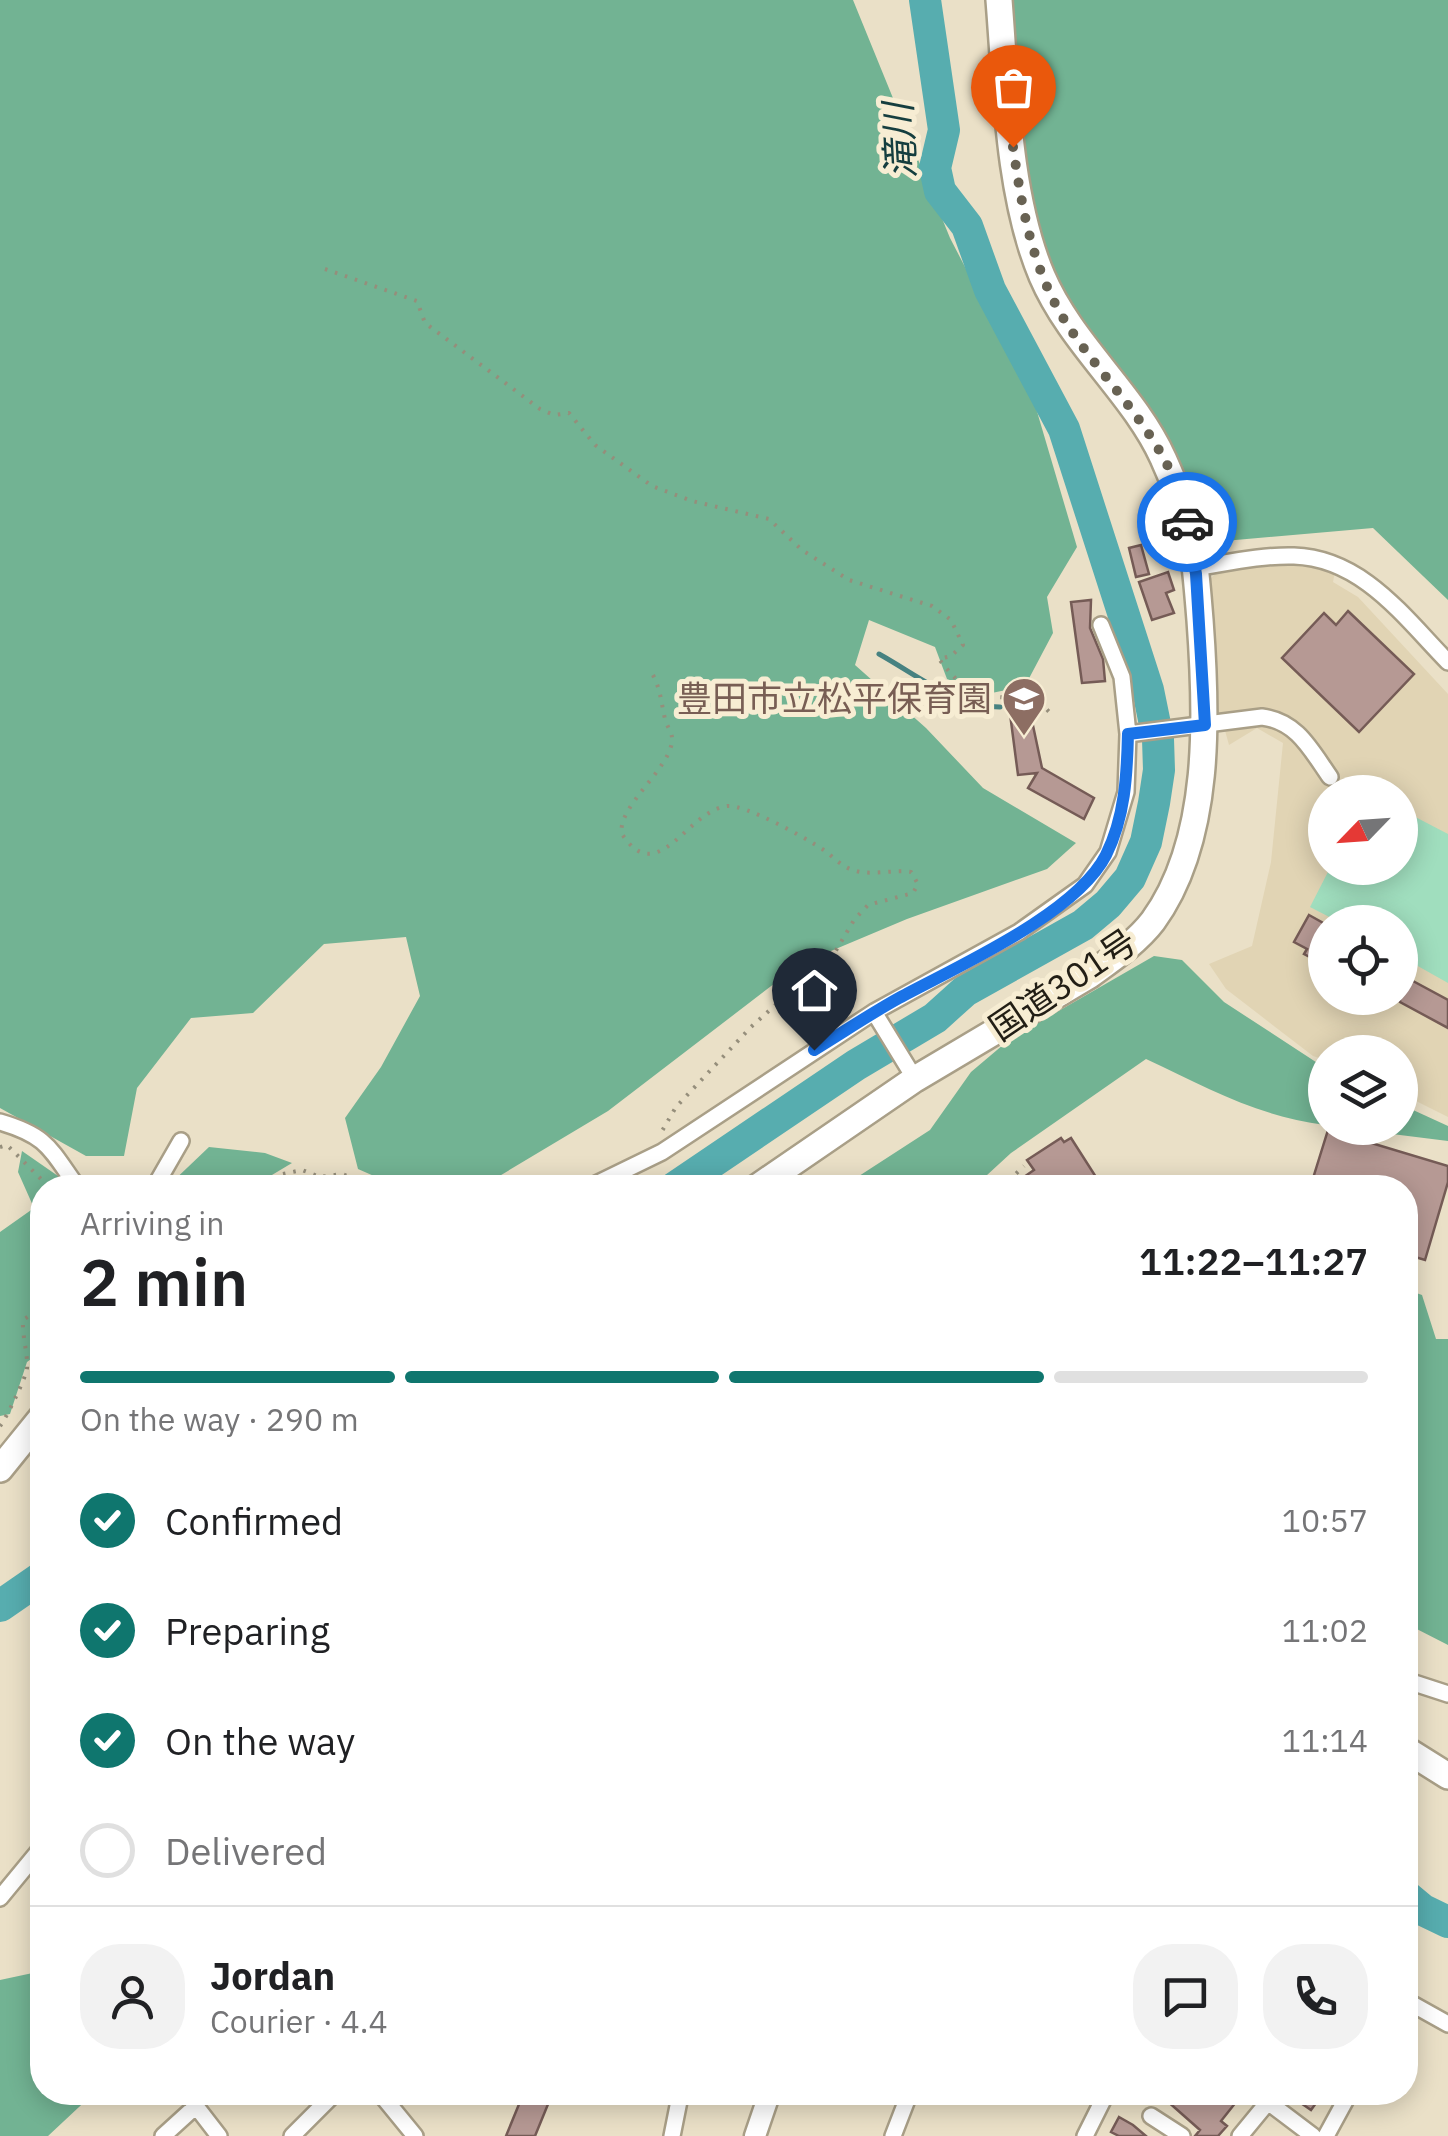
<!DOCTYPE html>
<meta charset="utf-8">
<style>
body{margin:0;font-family:"IBM Plex Sans","Noto Sans JP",sans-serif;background:#f2f2f2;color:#202124;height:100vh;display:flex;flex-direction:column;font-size:38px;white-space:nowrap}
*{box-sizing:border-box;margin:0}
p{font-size:32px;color:#757577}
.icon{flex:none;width:55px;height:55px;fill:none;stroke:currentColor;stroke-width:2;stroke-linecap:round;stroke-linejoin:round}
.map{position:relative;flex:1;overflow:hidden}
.sheet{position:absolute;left:30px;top:1175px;width:1388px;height:930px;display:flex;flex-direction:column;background:#fff;border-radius:40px;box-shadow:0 5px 25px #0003}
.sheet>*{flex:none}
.needle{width:65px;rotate:245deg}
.fabs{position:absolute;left:1308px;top:775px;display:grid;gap:20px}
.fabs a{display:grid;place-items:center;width:110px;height:110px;border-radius:50%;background:#fff;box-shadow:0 5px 25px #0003;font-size:50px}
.pin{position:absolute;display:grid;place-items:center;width:85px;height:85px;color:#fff;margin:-102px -42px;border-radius:50% 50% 50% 0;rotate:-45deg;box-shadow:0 0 10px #0007}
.pin .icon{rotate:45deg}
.courier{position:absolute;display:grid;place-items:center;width:100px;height:100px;margin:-50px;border:8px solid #1a73e8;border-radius:50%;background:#fff;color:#222;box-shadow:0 2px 12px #0007}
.headline em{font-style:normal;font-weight:600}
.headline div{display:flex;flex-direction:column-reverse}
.headline{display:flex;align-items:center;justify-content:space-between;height:170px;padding:0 50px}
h1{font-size:65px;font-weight:600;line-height:75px}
.bar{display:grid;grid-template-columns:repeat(4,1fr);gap:15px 10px;align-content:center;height:120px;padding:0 50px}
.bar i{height:12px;border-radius:8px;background:#e0e0e0}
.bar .active{background:#0f766e}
.bar p{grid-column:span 4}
.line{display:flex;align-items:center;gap:25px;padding:0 50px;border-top:2px solid #e0e0e0}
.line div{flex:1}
.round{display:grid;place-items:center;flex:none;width:105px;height:105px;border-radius:40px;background:#f2f2f2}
ol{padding:0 50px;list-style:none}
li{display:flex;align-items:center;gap:30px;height:110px}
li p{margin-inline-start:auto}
li .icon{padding:10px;border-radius:50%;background:#0f766e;color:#fff;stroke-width:4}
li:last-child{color:#757577}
li i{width:55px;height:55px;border:5px solid #e0e0e0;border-radius:50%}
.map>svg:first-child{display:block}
.built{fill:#e1d4b4;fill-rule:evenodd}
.green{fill:#a0debe}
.forest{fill:#72b393}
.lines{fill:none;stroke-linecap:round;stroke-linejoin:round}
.stream{stroke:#478281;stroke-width:5}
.river{stroke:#57adaf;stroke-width:32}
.building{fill:#b69994;stroke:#755b56;stroke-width:2.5}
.minor-casing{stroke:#a99f87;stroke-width:20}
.tertiary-casing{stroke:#a99f87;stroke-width:25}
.primary-casing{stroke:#a99f87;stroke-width:30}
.trunk-casing{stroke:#a99f87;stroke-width:30}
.path{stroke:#958e7b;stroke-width:4;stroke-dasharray:2.5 8;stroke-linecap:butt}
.minor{stroke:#fff;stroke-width:15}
.tertiary{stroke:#fff;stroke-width:20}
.primary{stroke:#fff;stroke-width:25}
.trunk{stroke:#fff;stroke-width:25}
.done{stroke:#686253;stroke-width:10;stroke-dasharray:0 18}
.route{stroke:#1a73e8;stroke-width:12}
.labels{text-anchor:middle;stroke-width:10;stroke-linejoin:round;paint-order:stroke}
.education-label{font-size:35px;fill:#785e54;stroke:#f7edd3;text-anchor:end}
.street-label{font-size:35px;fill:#221e15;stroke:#f7edd3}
.water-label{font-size:38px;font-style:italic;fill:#153e3f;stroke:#f7edd3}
</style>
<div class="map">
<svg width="1448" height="2136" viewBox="0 0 1448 2136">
<rect width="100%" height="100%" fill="#eae0c7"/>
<!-- built -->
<path class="built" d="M 1297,564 L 1335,571 L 1333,582 L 1358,597 L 1448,694 L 1448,1117 L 1400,1093 L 1400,1052 L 1325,1052 L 1325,1060 L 1313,1056 L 1226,989 L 1209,964 L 1252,946 L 1271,862 L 1283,743 L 1257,728 L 1229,745 L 1221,716 L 1213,715 L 1205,586 L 1217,571 ZM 1325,792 L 1400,792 L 1400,868 L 1325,868 ZM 1325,922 L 1400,922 L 1400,998 L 1325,998 Z"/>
<!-- green -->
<path class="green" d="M 1400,809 L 1448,834 L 1448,983 L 1400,956 L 1400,922 L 1339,922 L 1310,907 L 1330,868 L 1400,868 Z"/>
<!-- forest -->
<path class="forest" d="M 0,0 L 853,0 L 950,238 L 1033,398 L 1077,547 L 1047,597 L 1053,633 L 1025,686 L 987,694 L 947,679 L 935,647 L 869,620 L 855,665 L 926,728 L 983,788 L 1076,843 L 1047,869 L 907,919 L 800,964 L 608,1111 L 481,1187 L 399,1187 L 358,1169 L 345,1118 L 381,1067 L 420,996 L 406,937 L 324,944 L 253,1013 L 191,1018 L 137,1088 L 124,1156 L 86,1156 L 0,1108 Z
M 1009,0 L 1448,0 L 1448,600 L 1373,528 L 1202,543 L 1179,462 L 1139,400 L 1056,285 L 1032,220 Z
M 1154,956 L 1182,960 L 1224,1002 L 1325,1068 L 1325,1125 C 1256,1116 1208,1088 1146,1059 L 1011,1153 L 974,1187 L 842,1187 L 930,1130 L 971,1072 L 1010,1039 Z
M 1400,1104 L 1448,1126 L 1448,1141 L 1344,1128 L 1400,1128 Z
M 209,1147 L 265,1153 L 292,1163 L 252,1187 L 167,1187 Z
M 22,1151 L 58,1176 L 64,1187 L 42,1188 L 42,1351 L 27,1362 L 10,1414 L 0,1416 L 0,1232 L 34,1208 L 18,1172 Z
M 1405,1289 L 1422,1295 L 1436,1339 L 1448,1339 L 1448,1645 L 1405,1623 Z
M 42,1971 L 42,2092 L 94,2093 L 48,2136 L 0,2136 L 0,1980 Z"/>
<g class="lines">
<!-- stream -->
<path class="stream" d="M 879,654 C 917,675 955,707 1000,707"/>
<!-- river -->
<path class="river" d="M 674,1188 L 856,1065 L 935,1018 L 965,991 L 1083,925 L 1108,904 L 1130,878 L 1146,842 L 1154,803 L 1159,770 L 1158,739 L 1148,690 L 1064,429 L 990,290 L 967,226 L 940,191 L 935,168 L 944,130 L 925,0
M 0,1606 L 42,1577
M 1405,1895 L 1423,1910 L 1448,1922"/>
</g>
<!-- building -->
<path class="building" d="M 1141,545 L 1149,574 L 1136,577 L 1129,548 Z
M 1168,572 L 1174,590 L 1166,593 L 1174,613 L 1152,620 L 1139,582 Z
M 1091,600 L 1090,628 L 1103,659 L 1105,681 L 1082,683 L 1071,602 Z
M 1348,611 L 1414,674 L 1359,732 L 1282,658 L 1324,613 L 1336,625 Z
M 1028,702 L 1042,768 L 1094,798 L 1084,819 L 1028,788 L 1037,773 L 1018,775 L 1009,706 Z
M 1309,915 L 1325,924 L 1325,965 L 1304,954 L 1307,949 L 1294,942 Z
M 1400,974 L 1448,1000 L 1448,1028 L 1400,1002 Z
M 1328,1130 L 1448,1166 L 1448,1182 L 1425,1260 L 1405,1254 L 1405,1188 L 1310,1188 Z
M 1061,1138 L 1064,1142 L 1071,1138 L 1103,1188 L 1008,1188 L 1034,1170 L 1027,1160 Z
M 524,2092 L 553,2092 L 535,2136 L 506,2136 Z
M 1157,2092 L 1244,2092 L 1221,2121 L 1227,2126 L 1218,2136 L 1195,2136 L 1200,2130 Z
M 1285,2092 L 1324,2092 L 1311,2110 Z
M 1119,2117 L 1133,2125 L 1146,2136 L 1119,2136 L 1111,2132 Z"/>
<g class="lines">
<defs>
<path id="minor" d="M 1195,568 C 1227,563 1261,555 1294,556 C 1362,558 1404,617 1448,662
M 1128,734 L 1262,717 C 1297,721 1311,750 1330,777
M 874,1012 L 915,1079
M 0,1122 C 48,1136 50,1149 78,1188
M 154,1188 L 181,1141
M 588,1188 L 662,1152 L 874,1012 L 1019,932 L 1085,885 L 1108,852 L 1126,792 L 1128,734 L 1122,677 L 1101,625
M 1405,1680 L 1448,1694
M 0,1898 L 42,1847
M 1405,2000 L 1448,2024
M 185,2092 L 219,2136
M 379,2092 L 415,2136
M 1151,2116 L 1182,2136
M 163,2136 L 196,2106
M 292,2136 L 336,2092
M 672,2136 L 680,2096 L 674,2092
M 893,2136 L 910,2092
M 1085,2136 L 1107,2092
M 1240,2136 L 1268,2102 L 1313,2136
M 1326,2136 L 1350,2092"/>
<path id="tertiary" d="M 755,2136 L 770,2092"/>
<path id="primary" d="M 1405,1749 L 1448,1776"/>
<path id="trunk" d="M 756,1188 L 915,1079 L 1090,975 C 1112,959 1137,942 1153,921 C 1212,840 1207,714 1200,620 C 1197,585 1195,548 1185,515 C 1180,496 1171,476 1163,458 C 1134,394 1071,344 1042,276 C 1008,196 1006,86 999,0
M 0,1469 L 42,1417"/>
</defs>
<!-- minor casing -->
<use href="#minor" class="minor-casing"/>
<!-- tertiary casing -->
<use href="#tertiary" class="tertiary-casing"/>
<!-- primary casing -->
<use href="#primary" class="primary-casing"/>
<!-- trunk casing -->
<use href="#trunk" class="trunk-casing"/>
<!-- path -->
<path class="path" d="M 325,269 L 417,301 L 425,323 L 540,409 L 554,415 L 569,413 L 595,445 L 652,486 L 692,501 L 769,519 L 802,550 L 849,580 L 932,606 L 951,620 L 963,645 L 951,656 L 939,659 C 970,700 985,699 1034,696 L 1053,716
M 653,675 C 661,691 661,702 665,719 C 667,727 673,733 672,741 C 670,769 616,808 622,834 C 658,890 688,809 728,806 C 746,805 802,836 819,847 C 830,853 838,864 850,869 C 868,877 892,869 911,872 L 918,884 L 913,893 L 868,905 L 854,920 L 825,969 L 793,989 L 751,1027 L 676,1107 L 662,1131
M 0,1147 L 7,1145 L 50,1188
M 283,1174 L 302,1170 L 320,1177 L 342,1174 L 379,1188
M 1001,1188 L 1024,1166
M 0,1426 C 6,1419 26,1377 27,1369 C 28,1353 22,1336 23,1320 L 42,1307"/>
<!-- minor -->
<use href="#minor" class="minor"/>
<!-- tertiary -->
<use href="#tertiary" class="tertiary"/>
<!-- primary -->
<use href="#primary" class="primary"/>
<!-- trunk -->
<use href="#trunk" class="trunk"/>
</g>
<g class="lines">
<!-- done -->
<path class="done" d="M 1013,147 C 1022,208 1032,268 1065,321 C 1106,386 1173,442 1187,522"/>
<!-- route -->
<path class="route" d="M 814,1050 C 842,1033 870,1014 899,998 C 958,966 1076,914 1106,855 C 1125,817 1127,775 1128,734 L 1205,725 L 1196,574 L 1187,522"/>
</g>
<!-- icons -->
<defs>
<symbol id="school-pin" viewBox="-11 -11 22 30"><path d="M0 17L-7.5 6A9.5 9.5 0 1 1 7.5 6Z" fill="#8d6e63" stroke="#f7edd3"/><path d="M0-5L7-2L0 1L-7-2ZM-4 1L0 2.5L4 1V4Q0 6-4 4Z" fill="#fff"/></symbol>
</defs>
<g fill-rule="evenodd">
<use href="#school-pin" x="999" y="674" width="50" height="68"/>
</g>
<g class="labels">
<!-- education labels -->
<g class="education-label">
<text x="992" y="711">豊田市立松平保育園</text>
</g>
<!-- street labels -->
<g class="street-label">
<text transform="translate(1063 985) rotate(-34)" y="12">国道301号</text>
</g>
<!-- water labels -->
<g class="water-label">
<text transform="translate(900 141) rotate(-93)" y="13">滝川</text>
</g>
</g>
</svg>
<div class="fabs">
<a><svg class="needle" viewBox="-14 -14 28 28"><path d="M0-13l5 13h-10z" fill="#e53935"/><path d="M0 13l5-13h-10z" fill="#757577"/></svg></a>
<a><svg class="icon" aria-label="locate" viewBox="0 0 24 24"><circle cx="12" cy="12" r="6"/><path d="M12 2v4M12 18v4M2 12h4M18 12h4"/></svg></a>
<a><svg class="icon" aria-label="layers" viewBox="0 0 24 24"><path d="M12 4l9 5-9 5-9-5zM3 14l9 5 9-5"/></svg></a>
</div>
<div class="pin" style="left:1013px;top:147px;background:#ea580c"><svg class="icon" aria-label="bag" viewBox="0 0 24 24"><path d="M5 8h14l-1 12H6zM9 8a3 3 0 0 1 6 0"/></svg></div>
<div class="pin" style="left:814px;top:1050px;background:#1f2937"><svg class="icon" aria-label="home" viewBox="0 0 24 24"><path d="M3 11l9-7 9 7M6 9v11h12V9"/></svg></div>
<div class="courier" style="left:1187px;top:522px"><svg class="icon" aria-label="car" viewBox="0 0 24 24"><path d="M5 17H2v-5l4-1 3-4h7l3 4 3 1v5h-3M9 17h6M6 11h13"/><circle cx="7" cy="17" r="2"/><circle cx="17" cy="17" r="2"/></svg></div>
<section class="sheet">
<div class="headline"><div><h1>2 min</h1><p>Arriving in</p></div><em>11:22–11:27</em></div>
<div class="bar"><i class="active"></i><i class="active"></i><i class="active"></i><i></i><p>On the way · 290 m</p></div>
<ol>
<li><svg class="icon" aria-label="check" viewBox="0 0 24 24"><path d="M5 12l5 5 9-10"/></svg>Confirmed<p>10:57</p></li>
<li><svg class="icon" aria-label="check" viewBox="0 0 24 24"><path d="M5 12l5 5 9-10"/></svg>Preparing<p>11:02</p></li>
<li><svg class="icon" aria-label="check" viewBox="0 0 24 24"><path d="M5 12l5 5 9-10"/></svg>On the way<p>11:14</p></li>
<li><i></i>Delivered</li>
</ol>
<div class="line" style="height:180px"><a class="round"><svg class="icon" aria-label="person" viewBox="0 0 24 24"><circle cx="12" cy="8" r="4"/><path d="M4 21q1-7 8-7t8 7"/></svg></a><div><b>Jordan</b><p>Courier · 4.4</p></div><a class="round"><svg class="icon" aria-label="chat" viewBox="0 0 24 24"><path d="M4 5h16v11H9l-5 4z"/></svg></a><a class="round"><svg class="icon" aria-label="phone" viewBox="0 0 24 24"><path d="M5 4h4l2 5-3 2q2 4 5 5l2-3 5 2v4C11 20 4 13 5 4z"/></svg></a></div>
</section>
</div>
